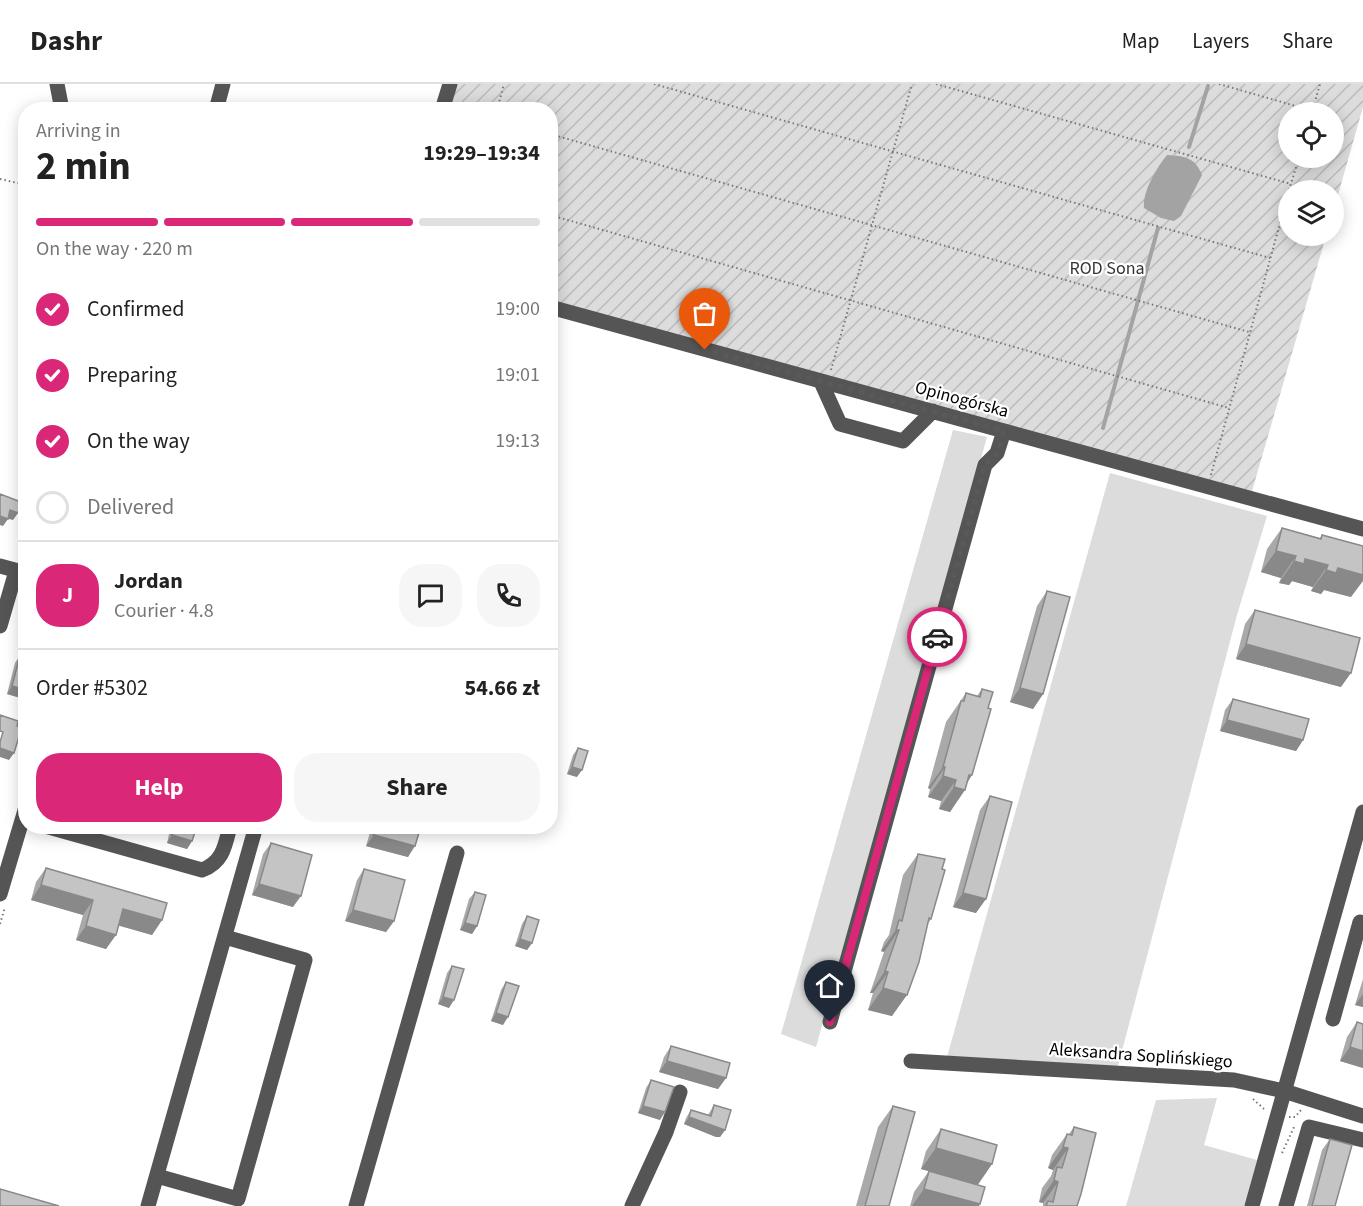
<!DOCTYPE html>
<meta charset="utf-8">
<style>
body{margin:0;font-family:"Source Sans 3",sans-serif;background:#f6f6f6;color:#222;height:100vh;display:flex;flex-direction:column;font-size:22px;white-space:nowrap}
*{box-sizing:border-box;margin:0}
p{font-size:20px;color:#767676}
.icon{flex:none;width:33px;height:33px;fill:none;stroke:currentColor;stroke-width:2;stroke-linecap:round;stroke-linejoin:round}
.map{position:relative;flex:1;overflow:hidden}
.drawer{position:absolute;left:18px;top:18px;width:540px;height:732px;display:flex;flex-direction:column;background:#fff;border-radius:24px;box-shadow:0 3px 15px #0003}
.drawer>*{flex:none}
.fabs{position:absolute;left:1278px;top:18px;display:grid;gap:12px}
.fabs a{display:grid;place-items:center;width:66px;height:66px;border-radius:50%;background:#fff;box-shadow:0 3px 15px #0003;font-size:30px}
.pin{position:absolute;display:grid;place-items:center;width:51px;height:51px;color:#fff;margin:-62px -26px;border-radius:50% 50% 50% 0;rotate:-45deg;box-shadow:0 0 6px #0007}
.pin .icon{rotate:45deg}
.courier{position:absolute;display:grid;place-items:center;width:60px;height:60px;margin:-30px;border:4px solid #db2777;border-radius:50%;background:#fff;color:#222;box-shadow:0 2px 8px #0007}
.headline em{font-style:normal;font-weight:700}
.headline div{display:flex;flex-direction:column-reverse}
.headline{display:flex;align-items:center;justify-content:space-between;height:102px;padding:0 18px}
h1{font-size:39px;font-weight:700;line-height:45px}
.bar{display:grid;grid-template-columns:repeat(4,1fr);gap:9px 6px;align-content:center;height:72px;padding:0 18px}
.bar i{height:8px;border-radius:4px;background:#e0e0e0}
.bar .selected{background:#db2777}
.bar p{grid-column:span 4}
.line{display:flex;align-items:center;gap:15px;padding:0 18px;border-top:2px solid #e0e0e0}
.line div{flex:1}
.round{display:grid;place-items:center;flex:none;width:63px;height:63px;border-radius:24px;background:#f6f6f6}
ol{padding:0 18px;list-style:none}
li{display:flex;align-items:center;gap:18px;height:66px}
li p{margin-inline-start:auto}
li .icon{padding:6px;border-radius:50%;background:#db2777;color:#fff;stroke-width:4}
li:last-child{color:#767676}
li i{width:33px;height:33px;border:3px solid #e0e0e0;border-radius:50%}
.primary-button{display:flex;gap:12px;margin-top:auto;padding:12px 18px}
.primary-button a{flex:1;height:69px;border-radius:24px;background:#db2777;color:#fff;font-size:24px;font-weight:700;line-height:69px;text-align:center}
.primary-button a+a{background:#f6f6f6;color:#222}
header{display:flex;align-items:center;gap:36px;box-sizing:border-box;height:84px;padding:0 30px;background:#fff;border-bottom:2px solid #e0e0e0}
header strong{font-size:28px}
nav{display:flex;gap:33px;margin-inline-start:auto;font-size:21px}
.map>svg:first-child{display:block}
.grass{fill:#dcdcdc}
.garden{fill:url(#garden-furrows);fill-rule:evenodd}
.water{fill:#a3a3a3}
.lines{fill:none;stroke-linecap:round;stroke-linejoin:round}
.stream{stroke:#a3a3a3;stroke-width:4}
.path{stroke:#777;stroke-width:2;stroke-dasharray:1.5 3;stroke-linecap:butt}
.minor{stroke:#555;stroke-width:15}
.wall{fill:#a9a9a9}
.shaded-wall{fill:#898989}
.building{fill:#c4c4c4;stroke:#898989;stroke-width:1.5}
.done{stroke:#595959;stroke-width:6;stroke-dasharray:0 10.8}
.route{stroke:#db2777;stroke-width:8}
.labels{text-anchor:middle;stroke-width:4.5;stroke-linejoin:round;paint-order:stroke}
.park-label{font-size:18px;fill:#333;stroke:#fff}
.street-label{font-size:18px;fill:#000;stroke:#fff}
</style>
<header>
<strong>Dashr</strong>
<nav><a>Map</a><a>Layers</a><a>Share</a></nav>
</header>
<div class="map">
<svg width="1363" height="1122" viewBox="0 0 1363 1122">
<defs>
<pattern id="garden-furrows" width="10" height="10" patternUnits="userSpaceOnUse" patternTransform="scale(1.5)"><rect width="10" height="10" fill="#dcdcdc"/><path d="M-1 1l2-2M0 10L10 0M9 11l2-2" fill="none" stroke="#bbb"/></pattern>
</defs>
<rect width="100%" height="100%" fill="#fff"/>
<!-- grass -->
<path class="grass" d="M 953,346 L 987,353 L 816,963 L 781,950 Z
M 1110,389 L 1267,432 L 1237,531 L 1118,982 L 947,973 Z
M 1217,1014 L 1204,1061 L 1257,1076 L 1244,1122 L 1126,1122 L 1156,1016 Z"/>
<!-- garden -->
<path class="garden" d="M 455,0 L 1363,0 L 1363,23 L 1334,125 L 1334,106 L 1288,106 L 1288,152 L 1326,152 L 1250,414 L 551,220 L 550,26 L 448,26 ZM 1288,28 L 1334,28 L 1334,74 L 1288,74 Z"/>
<!-- water -->
<path class="water" d="M 1167,71 C 1184,72 1195,73 1202,91 L 1181,132 L 1174,137 L 1161,134 L 1144,124 C 1142,108 1157,83 1167,71 Z"/>
<g class="lines">
<!-- stream -->
<path class="stream" d="M 1189,63 L 1208,2
M 1103,344 L 1158,144"/>
<!-- path -->
<path class="path" d="M 654,0 L 1270,174
M 936,0 L 1291,100
M 1219,0 L 1313,27
M 497,26 L 504,0
M 1312,28 L 1320,0
M 550,50 L 1249,248
M 0,95 L 26,101
M 1289,106 L 1299,74
M 550,131 L 1229,324
M 831,286 L 912,0
M 1211,391 L 1288,110
M 0,840 L 5,823
M 1253,1015 L 1264,1025
M 1289,1033 L 1295,1033 L 1301,1026
M 1282,1069 L 1295,1041"/>
<!-- minor -->
<path class="minor" d="M 57,0 L 62,26
M 216,26 L 223,0
M 442,26 L 450,0
M 550,223 L 1363,445
M 821,298 L 840,340 L 903,357 L 933,327
M 0,482 L 26,489
M 0,542 L 16,487
M 45,742 L 202,786 C 223,778 225,762 230,742
M 0,810 L 26,723
M 1333,935 L 1360,838
M 830,938 L 985,381 L 997,369 L 1004,347
M 911,977 L 1234,996 L 1284,1007 L 1363,1032
M 157,1092 L 238,1115 L 305,876 L 225,853
M 148,1122 L 256,742
M 356,1122 L 457,769
M 632,1122 L 666,1048 L 680,1008
M 1252,1122 L 1363,728
M 1286,1122 L 1309,1043 L 1363,1056"/>
</g>
<!-- wall -->
<path class="wall" d="M 1282,444 L 1320,454 L 1322,451 L 1351,513 L 1324,506 L 1321,510 L 1311,507 L 1313,503 L 1292,497 L 1289,501 L 1279,499 L 1281,494 L 1261,488 L 1267,465 Z
M 1047,507 L 1043,610 L 1033,625 L 1010,618 L 1037,522 Z
M 1255,526 L 1341,603 L 1236,575 L 1245,540 Z
M 20,571 L 26,573 L 26,613 L 24,615 L 7,610 L 15,579 Z
M 982,605 L 988,624 L 972,691 L 950,728 L 939,725 L 941,717 L 928,713 L 930,705 L 928,704 L 946,638 L 966,609 L 977,612 Z
M 1233,615 L 1303,656 L 1296,667 L 1220,647 L 1225,626 Z
M 578,664 L 577,693 L 567,690 L 573,671 Z
M 990,712 L 976,829 L 953,823 L 980,726 Z
M 171,742 L 197,742 L 192,757 L 187,765 L 167,759 Z
M 372,742 L 421,742 L 408,773 L 366,762 Z
M 271,759 L 293,823 L 252,811 L 263,770 Z
M 918,770 L 942,785 L 931,835 L 927,841 L 892,932 L 868,926 L 873,909 L 870,909 L 884,868 L 881,867 L 884,858 L 889,851 L 903,791 Z
M 46,784 L 162,836 L 152,851 L 118,841 L 106,865 L 76,856 L 83,831 L 31,816 L 36,798 Z
M 364,785 L 394,837 L 386,848 L 345,837 L 357,796 Z
M 475,808 L 477,842 L 472,850 L 460,846 L 469,815 Z
M 527,832 L 532,859 L 527,866 L 515,862 L 522,840 Z
M 452,882 L 449,924 L 438,920 L 447,889 Z
M 1363,895 L 1363,923 L 1355,921 Z
M 506,898 L 503,941 L 491,937 L 501,906 Z
M 1357,938 L 1363,984 L 1340,977 L 1347,953 Z
M 671,962 L 726,994 L 718,1005 L 659,988 L 664,973 Z
M 651,996 L 660,1036 L 638,1029 L 646,1004 Z
M 714,1021 L 725,1046 L 720,1053 L 716,1053 L 684,1040 L 686,1034 L 691,1026 L 708,1031 Z
M 893,1022 L 889,1122 L 856,1122 L 878,1043 Z
M 1074,1043 L 1077,1122 L 1043,1122 L 1043,1119 L 1039,1118 L 1042,1104 L 1051,1092 L 1053,1086 L 1048,1084 L 1052,1071 L 1067,1050 L 1069,1050 Z
M 941,1045 L 992,1080 L 978,1101 L 979,1122 L 910,1122 L 914,1108 L 929,1087 L 921,1085 L 926,1067 Z
M 1330,1055 L 1335,1122 L 1307,1122 L 1322,1066 Z"/>
<!-- shaded-wall -->
<path class="shaded-wall" d="M 10,426 L 18,429 L 13,436 L 5,434 Z
M 0,432 L 8,435 L 3,442 L 0,441 Z
M 1276,467 L 1296,472 L 1281,494 L 1261,488 Z
M 1305,475 L 1328,481 L 1313,503 L 1292,497 L 1289,501 L 1279,499 L 1294,477 Z
M 1338,484 L 1363,491 L 1363,497 L 1351,513 L 1324,506 L 1321,510 L 1311,507 L 1326,486 Z
M 1246,560 L 1351,589 L 1341,603 L 1236,575 Z
M 12,602 L 26,606 L 26,613 L 24,615 L 7,610 Z
M 1020,604 L 1043,610 L 1033,625 L 1010,618 Z
M 1227,636 L 1303,656 L 1296,667 L 1220,647 Z
M 0,664 L 14,669 L 9,676 L 0,673 Z
M 572,683 L 582,686 L 577,693 L 567,690 Z
M 943,683 L 945,683 L 930,705 L 928,704 Z
M 969,691 L 972,691 L 962,705 L 965,706 L 950,728 L 939,725 L 954,703 Z
M 943,692 L 956,696 L 941,717 L 928,713 Z
M 300,742 L 317,742 L 314,746 Z
M 172,751 L 192,757 L 187,765 L 167,759 Z
M 374,751 L 415,762 L 408,773 L 366,762 Z
M 259,800 L 301,812 L 293,823 L 252,811 Z
M 41,801 L 93,816 L 83,831 L 31,816 Z
M 963,809 L 986,815 L 976,829 L 953,823 Z
M 123,825 L 162,836 L 152,851 L 113,840 Z
M 353,826 L 394,837 L 386,848 L 345,837 Z
M 465,839 L 477,842 L 472,850 L 460,846 Z
M 86,842 L 116,851 L 106,865 L 76,856 Z
M 896,846 L 899,846 L 884,868 L 881,867 Z
M 520,855 L 532,859 L 527,866 L 515,862 Z
M 885,887 L 888,888 L 873,909 L 870,909 Z
M 883,904 L 907,911 L 892,932 L 868,926 Z
M 1363,910 L 1363,923 L 1355,921 Z
M 443,913 L 454,916 L 449,924 L 438,920 Z
M 496,929 L 508,933 L 503,941 L 491,937 Z
M 1350,963 L 1363,967 L 1363,984 L 1340,977 Z
M 667,977 L 726,994 L 718,1005 L 659,988 Z
M 643,1022 L 665,1028 L 660,1036 L 638,1029 Z
M 689,1033 L 725,1046 L 720,1053 L 716,1053 L 684,1040 Z
M 1063,1063 L 1068,1064 L 1053,1086 L 1048,1084 Z
M 936,1064 L 992,1080 L 977,1101 L 921,1085 Z
M 1054,1096 L 1058,1098 L 1043,1119 L 1039,1118 Z
M 924,1105 L 980,1120 L 979,1122 L 912,1122 Z"/>
<!-- building -->
<path class="building" d="M 0,410 L 21,418 L 18,429 L 10,426 L 8,435 L 0,432 Z
M 1282,444 L 1321,455 L 1322,451 L 1363,462 L 1363,491 L 1338,484 L 1336,489 L 1326,486 L 1328,481 L 1305,475 L 1304,480 L 1294,477 L 1296,472 L 1276,467 Z
M 1047,507 L 1070,513 L 1043,610 L 1020,604 Z
M 1255,526 L 1360,554 L 1351,589 L 1246,560 Z
M 20,571 L 26,573 L 26,606 L 12,602 Z
M 982,605 L 993,608 L 988,624 L 991,625 L 972,691 L 969,691 L 965,706 L 954,703 L 956,696 L 943,692 L 945,683 L 943,683 L 961,617 L 964,617 L 966,609 L 980,613 Z
M 1233,615 L 1309,635 L 1303,656 L 1227,636 Z
M 0,631 L 18,637 L 17,642 L 22,643 L 14,669 L 0,664 L 0,658 L 3,648 L 0,647 Z
M 578,664 L 588,667 L 582,686 L 572,683 Z
M 990,712 L 1012,718 L 986,815 L 963,809 Z
M 174,742 L 197,742 L 192,757 L 172,751 Z
M 376,742 L 421,742 L 415,762 L 374,751 Z
M 271,759 L 312,771 L 301,812 L 259,800 Z
M 918,770 L 945,775 L 942,785 L 945,786 L 931,835 L 929,834 L 919,878 L 907,911 L 883,904 L 888,888 L 885,887 L 899,846 L 896,846 L 899,836 L 902,837 Z
M 46,784 L 167,819 L 162,836 L 123,825 L 116,851 L 86,842 L 93,816 L 41,801 Z
M 364,785 L 405,796 L 394,837 L 353,826 Z
M 475,808 L 486,811 L 477,842 L 465,839 Z
M 527,832 L 539,836 L 532,859 L 520,855 Z
M 452,882 L 464,885 L 454,916 L 443,913 Z
M 506,898 L 519,902 L 508,933 L 496,929 Z
M 1357,938 L 1363,940 L 1363,967 L 1350,963 Z
M 671,962 L 730,979 L 726,994 L 667,977 Z
M 651,996 L 674,1003 L 665,1028 L 643,1022 Z
M 714,1021 L 731,1026 L 725,1046 L 722,1045 L 689,1033 L 691,1026 L 711,1032 Z
M 893,1022 L 915,1028 L 889,1122 L 865,1122 Z
M 1074,1043 L 1096,1049 L 1081,1110 L 1077,1122 L 1046,1122 L 1048,1117 L 1053,1118 L 1058,1098 L 1054,1096 L 1057,1083 L 1062,1084 L 1068,1064 L 1063,1063 L 1067,1050 L 1072,1051 Z
M 941,1045 L 997,1061 L 992,1080 L 936,1064 Z
M 1330,1055 L 1352,1061 L 1335,1122 L 1312,1122 Z
M 929,1087 L 985,1103 L 980,1120 L 924,1105 Z
M 0,1105 L 59,1122 L 0,1122 Z"/>
<g class="lines">
<!-- done -->
<path class="done" d="M 705,266 L 1004,347 L 998,369 L 985,381 L 937,553"/>
<!-- route -->
<path class="route" d="M 830,938 L 937,553"/>
</g>
<g class="labels">
<!-- park labels -->
<g class="park-label">
<text x="1107" y="190">ROD Sona</text>
</g>
<!-- street labels -->
<g class="street-label">
<text transform="translate(962 315) rotate(15)" y="6">Opinogórska</text>
<text transform="translate(1141 971) rotate(4)" y="6">Aleksandra Soplińskiego</text>
</g>
</g>
</svg>
<div class="fabs">
<a><svg class="icon" aria-label="locate" viewBox="0 0 24 24"><circle cx="12" cy="12" r="6"/><path d="M12 2v4M12 18v4M2 12h4M18 12h4"/></svg></a>
<a><svg class="icon" aria-label="layers" viewBox="0 0 24 24"><path d="M12 4l9 5-9 5-9-5zM3 14l9 5 9-5"/></svg></a>
</div>
<div class="pin" style="left:705px;top:266px;background:#ea580c"><svg class="icon" aria-label="bag" viewBox="0 0 24 24"><path d="M5 8h14l-1 12H6zM9 8a3 3 0 0 1 6 0"/></svg></div>
<div class="pin" style="left:830px;top:938px;background:#1f2937"><svg class="icon" aria-label="home" viewBox="0 0 24 24"><path d="M3 11l9-7 9 7M6 9v11h12V9"/></svg></div>
<div class="courier" style="left:937px;top:553px"><svg class="icon" aria-label="car" viewBox="0 0 24 24"><path d="M5 17H2v-5l4-1 3-4h7l3 4 3 1v5h-3M9 17h6M6 11h13"/><circle cx="7" cy="17" r="2"/><circle cx="17" cy="17" r="2"/></svg></div>
<section class="drawer">
<div class="headline"><div><h1>2 min</h1><p>Arriving in</p></div><em>19:29–19:34</em></div>
<div class="bar"><i class="selected"></i><i class="selected"></i><i class="selected"></i><i></i><p>On the way · 220 m</p></div>
<ol>
<li><svg class="icon" aria-label="check" viewBox="0 0 24 24"><path d="M5 12l5 5 9-10"/></svg>Confirmed<p>19:00</p></li>
<li><svg class="icon" aria-label="check" viewBox="0 0 24 24"><path d="M5 12l5 5 9-10"/></svg>Preparing<p>19:01</p></li>
<li><svg class="icon" aria-label="check" viewBox="0 0 24 24"><path d="M5 12l5 5 9-10"/></svg>On the way<p>19:13</p></li>
<li><i></i>Delivered</li>
</ol>
<div class="line" style="height:108px"><b class="round" style="background:#db2777;color:#fff">J</b><div><b>Jordan</b><p>Courier · 4.8</p></div><a class="round"><svg class="icon" aria-label="chat" viewBox="0 0 24 24"><path d="M4 5h16v11H9l-5 4z"/></svg></a><a class="round"><svg class="icon" aria-label="phone" viewBox="0 0 24 24"><path d="M5 4h4l2 5-3 2q2 4 5 5l2-3 5 2v4C11 20 4 13 5 4z"/></svg></a></div>
<div class="line" style="height:78px"><div>Order #5302</div><b>54.66 zł</b></div>
<div class="primary-button"><a>Help</a><a>Share</a></div>
</section>
</div>
